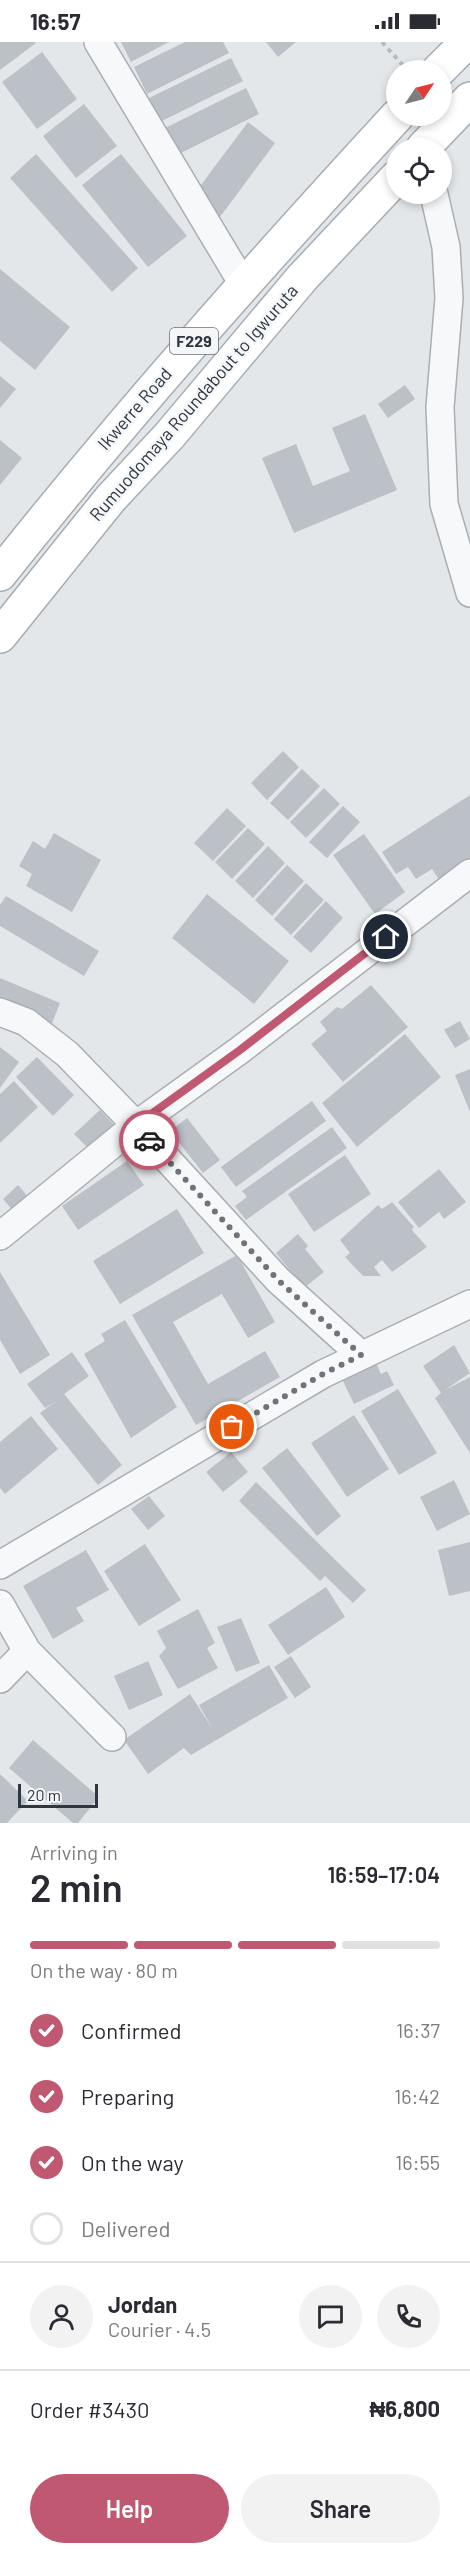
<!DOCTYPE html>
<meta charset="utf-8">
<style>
body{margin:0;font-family:Barlow,sans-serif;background:#f2f2f3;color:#2b2b33;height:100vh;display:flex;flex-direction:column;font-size:22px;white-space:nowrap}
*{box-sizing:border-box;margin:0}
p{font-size:20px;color:#7c7c81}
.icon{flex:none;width:33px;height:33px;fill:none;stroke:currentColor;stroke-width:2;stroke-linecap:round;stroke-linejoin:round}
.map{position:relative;height:1781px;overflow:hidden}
.panel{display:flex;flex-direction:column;background:#fff;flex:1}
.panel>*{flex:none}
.needle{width:39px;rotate:55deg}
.fabs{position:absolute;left:386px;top:18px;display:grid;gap:12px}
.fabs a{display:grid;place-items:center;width:66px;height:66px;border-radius:50%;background:#fff;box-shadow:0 3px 9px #0003;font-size:30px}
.scale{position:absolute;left:18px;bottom:15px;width:80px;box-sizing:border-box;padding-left:6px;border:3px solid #2e3641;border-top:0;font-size:16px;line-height:21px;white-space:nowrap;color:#2e3641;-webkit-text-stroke:4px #f4f6f8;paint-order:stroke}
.pin{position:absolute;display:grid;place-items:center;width:51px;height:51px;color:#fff;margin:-26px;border:3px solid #fff;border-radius:50%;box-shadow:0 2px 6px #0007}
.courier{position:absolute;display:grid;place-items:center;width:60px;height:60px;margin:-30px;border:4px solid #c05871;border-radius:50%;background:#fff;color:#222;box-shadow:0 2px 8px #0007}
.headline em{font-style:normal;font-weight:600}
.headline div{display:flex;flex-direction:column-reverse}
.headline{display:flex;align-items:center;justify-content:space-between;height:102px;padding:0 30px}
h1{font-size:39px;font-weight:600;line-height:45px}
.bar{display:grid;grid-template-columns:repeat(4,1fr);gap:9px 6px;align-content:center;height:72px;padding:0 30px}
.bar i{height:8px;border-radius:4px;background:#e1e1e2}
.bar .active{background:#c05871}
.bar p{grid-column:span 4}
.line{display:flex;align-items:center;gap:15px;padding:0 30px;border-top:2px solid #e1e1e2}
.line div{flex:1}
.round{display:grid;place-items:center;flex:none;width:63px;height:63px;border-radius:32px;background:#f2f2f3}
ol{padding:0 30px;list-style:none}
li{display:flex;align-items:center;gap:18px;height:66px}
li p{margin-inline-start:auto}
li .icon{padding:6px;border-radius:50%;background:#c05871;color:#fff;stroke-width:4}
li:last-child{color:#7c7c81}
li i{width:33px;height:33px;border:3px solid #e1e1e2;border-radius:50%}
.action{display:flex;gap:12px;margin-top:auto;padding:12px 30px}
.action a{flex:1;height:69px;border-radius:36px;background:#c05871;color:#fff;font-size:24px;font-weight:600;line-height:69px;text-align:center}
.action a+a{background:#f2f2f3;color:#2b2b33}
.status{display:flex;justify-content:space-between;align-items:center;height:42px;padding:0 30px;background:#fff;direction:ltr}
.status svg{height:16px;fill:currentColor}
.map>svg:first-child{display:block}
.building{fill:#bcc1c7}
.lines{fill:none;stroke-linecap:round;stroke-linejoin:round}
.minor-casing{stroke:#aaaeb4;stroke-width:30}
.primary-casing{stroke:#a5adb5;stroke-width:36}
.path{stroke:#b6babe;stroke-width:4;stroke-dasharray:4.5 4.5;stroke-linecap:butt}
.minor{stroke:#f6f8f9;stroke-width:27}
.primary{stroke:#fff;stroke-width:33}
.done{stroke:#6e747c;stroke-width:6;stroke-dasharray:0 10.8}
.route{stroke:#c05871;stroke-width:8}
.labels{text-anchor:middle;stroke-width:5;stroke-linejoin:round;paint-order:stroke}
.shield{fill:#f4f6f8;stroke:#697078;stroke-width:1.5}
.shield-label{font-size:16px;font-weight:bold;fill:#2e3641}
.street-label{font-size:18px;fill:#2e3641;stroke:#f4f6f8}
</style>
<div class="status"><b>16:57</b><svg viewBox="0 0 49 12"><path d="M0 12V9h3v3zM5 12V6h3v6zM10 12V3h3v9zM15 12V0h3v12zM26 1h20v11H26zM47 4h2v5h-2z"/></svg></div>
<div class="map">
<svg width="470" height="1781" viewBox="0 0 470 1781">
<rect width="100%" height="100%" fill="#e4e7ea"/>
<!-- building -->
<path class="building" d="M 0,0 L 35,0 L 36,1 L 0,28 Z
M 121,0 L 169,0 L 131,20 Z
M 185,0 L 223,0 L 229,11 L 147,52 L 134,25 Z
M 266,0 L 296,0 L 278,15 Z
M 42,10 L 77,57 L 37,87 L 2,40 Z
M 231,16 L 243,39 L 160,80 L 149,56 Z
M 246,46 L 259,72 L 177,113 L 163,87 Z
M 84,62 L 117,104 L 76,136 L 43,94 Z
M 248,80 L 275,101 L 220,175 L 192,155 Z
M 36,112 L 138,226 L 112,250 L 10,136 Z
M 121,112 L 187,194 L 148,225 L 82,143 Z
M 0,227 L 70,285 L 35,328 L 0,299 Z
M 0,334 L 16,347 L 0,366 Z
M 405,343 L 415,357 L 388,376 L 378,362 Z
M 365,372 L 397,448 L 294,491 L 262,416 L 296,402 L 313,444 L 350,429 L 332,386 Z
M 0,398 L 22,416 L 0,443 Z
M 283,709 L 299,725 L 267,758 L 251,741 Z
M 302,727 L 320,744 L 288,778 L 270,761 Z
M 324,746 L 340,762 L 306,796 L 290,780 Z
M 470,753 L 470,824 L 442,842 L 432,827 L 416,837 L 408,825 L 396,832 L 382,810 Z
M 343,764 L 360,780 L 327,816 L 309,800 Z
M 227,766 L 246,784 L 213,819 L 194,801 Z
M 248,786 L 265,802 L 232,837 L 215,820 Z
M 54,791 L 101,818 L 72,870 L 26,844 L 32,832 L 19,824 L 33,799 L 45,807 Z
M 364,792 L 405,850 L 375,872 L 333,813 Z
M 268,804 L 285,821 L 253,856 L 235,839 Z
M 287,823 L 304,839 L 272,874 L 255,858 Z
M 306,841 L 324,858 L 291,893 L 274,877 Z
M 207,852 L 289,919 L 254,962 L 172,896 Z
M 6,854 L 99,909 L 84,934 L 0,884 L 0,863 Z
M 326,859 L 343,876 L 311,911 L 293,895 Z
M 0,936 L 60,961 L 51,984 L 0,963 Z
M 371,943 L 408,985 L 343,1040 L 311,1002 L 327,989 L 320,980 L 337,965 L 342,967 Z
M 460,979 L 470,997 L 455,1006 L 444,988 Z
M 405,992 L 441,1035 L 357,1105 L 322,1061 Z
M 0,1005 L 19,1020 L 0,1046 Z
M 37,1015 L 74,1053 L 53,1074 L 16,1035 Z
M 470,1027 L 470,1070 L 455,1033 Z
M 14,1039 L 38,1065 L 0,1101 L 0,1052 Z
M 312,1059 L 326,1079 L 236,1145 L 221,1125 Z
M 100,1068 L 115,1084 L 89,1107 L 74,1092 Z
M 187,1076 L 220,1118 L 203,1131 L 170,1089 Z
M 332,1085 L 347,1106 L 246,1178 L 235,1164 L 247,1155 L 242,1149 Z
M 345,1113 L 371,1152 L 314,1190 L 288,1152 Z
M 127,1119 L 144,1143 L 78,1188 L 62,1164 Z
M 439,1127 L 466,1160 L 444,1177 L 439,1170 L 419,1186 L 398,1160 Z
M 18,1143 L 30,1157 L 15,1171 L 3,1157 Z
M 392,1160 L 414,1185 L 412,1188 L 427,1205 L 392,1230 L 382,1218 L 374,1225 L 381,1234 L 363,1234 L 345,1215 L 350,1211 L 340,1198 L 378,1163 L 382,1167 Z
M 177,1167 L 204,1211 L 120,1262 L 93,1219 Z
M 298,1192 L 308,1204 L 305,1207 L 324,1230 L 304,1246 L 276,1211 Z
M 237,1213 L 275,1280 L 248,1296 L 222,1252 L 173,1280 L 208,1342 L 265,1309 L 280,1335 L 196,1383 L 132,1273 Z
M 0,1230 L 50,1313 L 20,1332 L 0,1298 Z
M 125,1278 L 177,1365 L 131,1396 L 84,1312 L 105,1299 L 101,1292 Z
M 454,1303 L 470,1331 L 445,1348 L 470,1335 L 470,1411 L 435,1356 L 441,1351 L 423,1324 Z
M 72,1310 L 89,1334 L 64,1352 L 122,1423 L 98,1443 L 40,1371 L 56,1359 L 45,1366 L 27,1342 Z
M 376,1321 L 381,1332 L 387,1329 L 394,1343 L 354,1362 L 342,1337 Z
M 398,1347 L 437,1411 L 399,1433 L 361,1369 Z
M 354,1373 L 389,1427 L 347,1455 L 311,1401 Z
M 31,1374 L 58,1407 L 5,1452 L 0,1446 L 0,1400 Z
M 287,1406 L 341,1474 L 317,1494 L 262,1426 Z
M 231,1410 L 248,1430 L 223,1450 L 206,1430 Z
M 454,1438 L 470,1472 L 437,1489 L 420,1455 Z
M 256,1440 L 366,1548 L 353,1561 L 325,1534 L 320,1539 L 239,1459 Z
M 149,1454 L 165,1474 L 148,1488 L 131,1467 Z
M 470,1500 L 470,1549 L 449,1554 L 438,1508 Z
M 145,1502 L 181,1558 L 139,1584 L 104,1529 Z
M 86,1508 L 109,1548 L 76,1566 L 84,1579 L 53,1597 L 23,1544 Z
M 326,1545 L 345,1575 L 288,1613 L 268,1583 Z
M 198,1567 L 215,1601 L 207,1606 L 218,1626 L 178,1647 L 159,1614 L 166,1606 L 157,1589 Z
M 241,1576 L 260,1621 L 236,1630 L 217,1585 Z
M 291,1614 L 311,1645 L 295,1656 L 274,1625 Z
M 148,1619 L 163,1653 L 129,1668 L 114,1634 Z
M 269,1623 L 288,1656 L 191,1713 L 184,1706 L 148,1732 L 124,1698 L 190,1652 L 212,1686 L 199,1663 Z
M 33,1698 L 99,1755 L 78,1781 L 73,1781 L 9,1726 Z
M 0,1732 L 28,1759 L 7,1781 L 0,1781 Z"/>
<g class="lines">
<defs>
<path id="minor" d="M 98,0 L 243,242
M 434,152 L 446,205 L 449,256 L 440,365 L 444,462 L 470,551
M 0,970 L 26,980 L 67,1012 L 136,1083 L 278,1238 L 361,1313
M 0,1194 L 136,1083 L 240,1008 L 470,831
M 0,1523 L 323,1332 L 470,1262
M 0,1562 L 27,1609 L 112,1695
M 0,1637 L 27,1609"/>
<path id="primary" d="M 439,28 L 467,0
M 423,106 L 470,57
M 0,532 C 126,373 260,223 397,74
M 0,594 L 111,456 L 169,394 L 302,236 L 396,136"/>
</defs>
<!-- minor casing -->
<use href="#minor" class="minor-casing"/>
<!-- primary casing -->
<use href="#primary" class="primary-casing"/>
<!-- path -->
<path class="path" d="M 382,0 L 407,28"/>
<!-- minor -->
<use href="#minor" class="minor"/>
<!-- primary -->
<use href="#primary" class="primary"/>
</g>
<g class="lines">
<!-- done -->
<path class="done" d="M 149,1098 L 278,1238 L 361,1313 L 323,1332 L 232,1385"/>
<!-- route -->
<path class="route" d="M 149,1098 L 136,1083 L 240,1008 L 386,895"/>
</g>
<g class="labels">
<!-- shield labels -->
<rect class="shield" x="170" y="286" width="48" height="26" rx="4.5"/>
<g class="shield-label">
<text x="194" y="305">F229</text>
</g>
<!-- street labels -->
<g class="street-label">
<text transform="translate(194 361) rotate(-49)" y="6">Rumuodomaya Roundabout to Igwuruta</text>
<text transform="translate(135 367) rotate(-49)" y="6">Ikwerre Road</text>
</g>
</g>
</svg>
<div class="fabs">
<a><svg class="needle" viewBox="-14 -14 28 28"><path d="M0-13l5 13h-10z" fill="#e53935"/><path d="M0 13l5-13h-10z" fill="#7c7c81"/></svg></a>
<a><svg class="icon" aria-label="locate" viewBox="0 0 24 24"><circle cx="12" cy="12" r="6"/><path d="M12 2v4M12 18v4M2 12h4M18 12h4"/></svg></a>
</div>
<div class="scale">20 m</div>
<div class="pin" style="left:232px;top:1385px;background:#ea580c"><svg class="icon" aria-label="bag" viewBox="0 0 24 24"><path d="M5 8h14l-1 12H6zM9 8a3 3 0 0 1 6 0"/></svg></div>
<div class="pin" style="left:386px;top:895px;background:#1f2937"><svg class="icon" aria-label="home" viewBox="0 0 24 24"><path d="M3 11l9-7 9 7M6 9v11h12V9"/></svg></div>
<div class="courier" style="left:149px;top:1098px"><svg class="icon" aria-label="car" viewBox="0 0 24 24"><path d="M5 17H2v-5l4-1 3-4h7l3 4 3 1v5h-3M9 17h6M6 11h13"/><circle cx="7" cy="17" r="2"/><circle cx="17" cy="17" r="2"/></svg></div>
</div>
<section class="panel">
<div class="headline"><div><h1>2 min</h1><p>Arriving in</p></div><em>16:59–17:04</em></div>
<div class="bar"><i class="active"></i><i class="active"></i><i class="active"></i><i></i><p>On the way · 80 m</p></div>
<ol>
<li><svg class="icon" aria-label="check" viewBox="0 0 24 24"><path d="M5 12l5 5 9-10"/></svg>Confirmed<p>16:37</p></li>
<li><svg class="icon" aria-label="check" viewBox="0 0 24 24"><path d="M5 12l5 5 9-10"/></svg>Preparing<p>16:42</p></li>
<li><svg class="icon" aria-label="check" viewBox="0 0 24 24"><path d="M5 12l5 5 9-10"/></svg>On the way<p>16:55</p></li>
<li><i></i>Delivered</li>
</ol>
<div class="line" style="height:108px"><a class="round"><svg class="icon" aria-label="person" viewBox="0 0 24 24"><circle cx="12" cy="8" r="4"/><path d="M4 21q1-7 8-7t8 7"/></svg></a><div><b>Jordan</b><p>Courier · 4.5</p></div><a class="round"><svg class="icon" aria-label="chat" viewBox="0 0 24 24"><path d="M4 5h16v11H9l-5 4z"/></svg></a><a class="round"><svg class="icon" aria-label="phone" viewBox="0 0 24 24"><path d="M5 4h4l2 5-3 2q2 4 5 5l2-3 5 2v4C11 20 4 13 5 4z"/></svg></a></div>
<div class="line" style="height:78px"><div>Order #3430</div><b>₦6,800</b></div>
<div class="action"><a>Help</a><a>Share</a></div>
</section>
